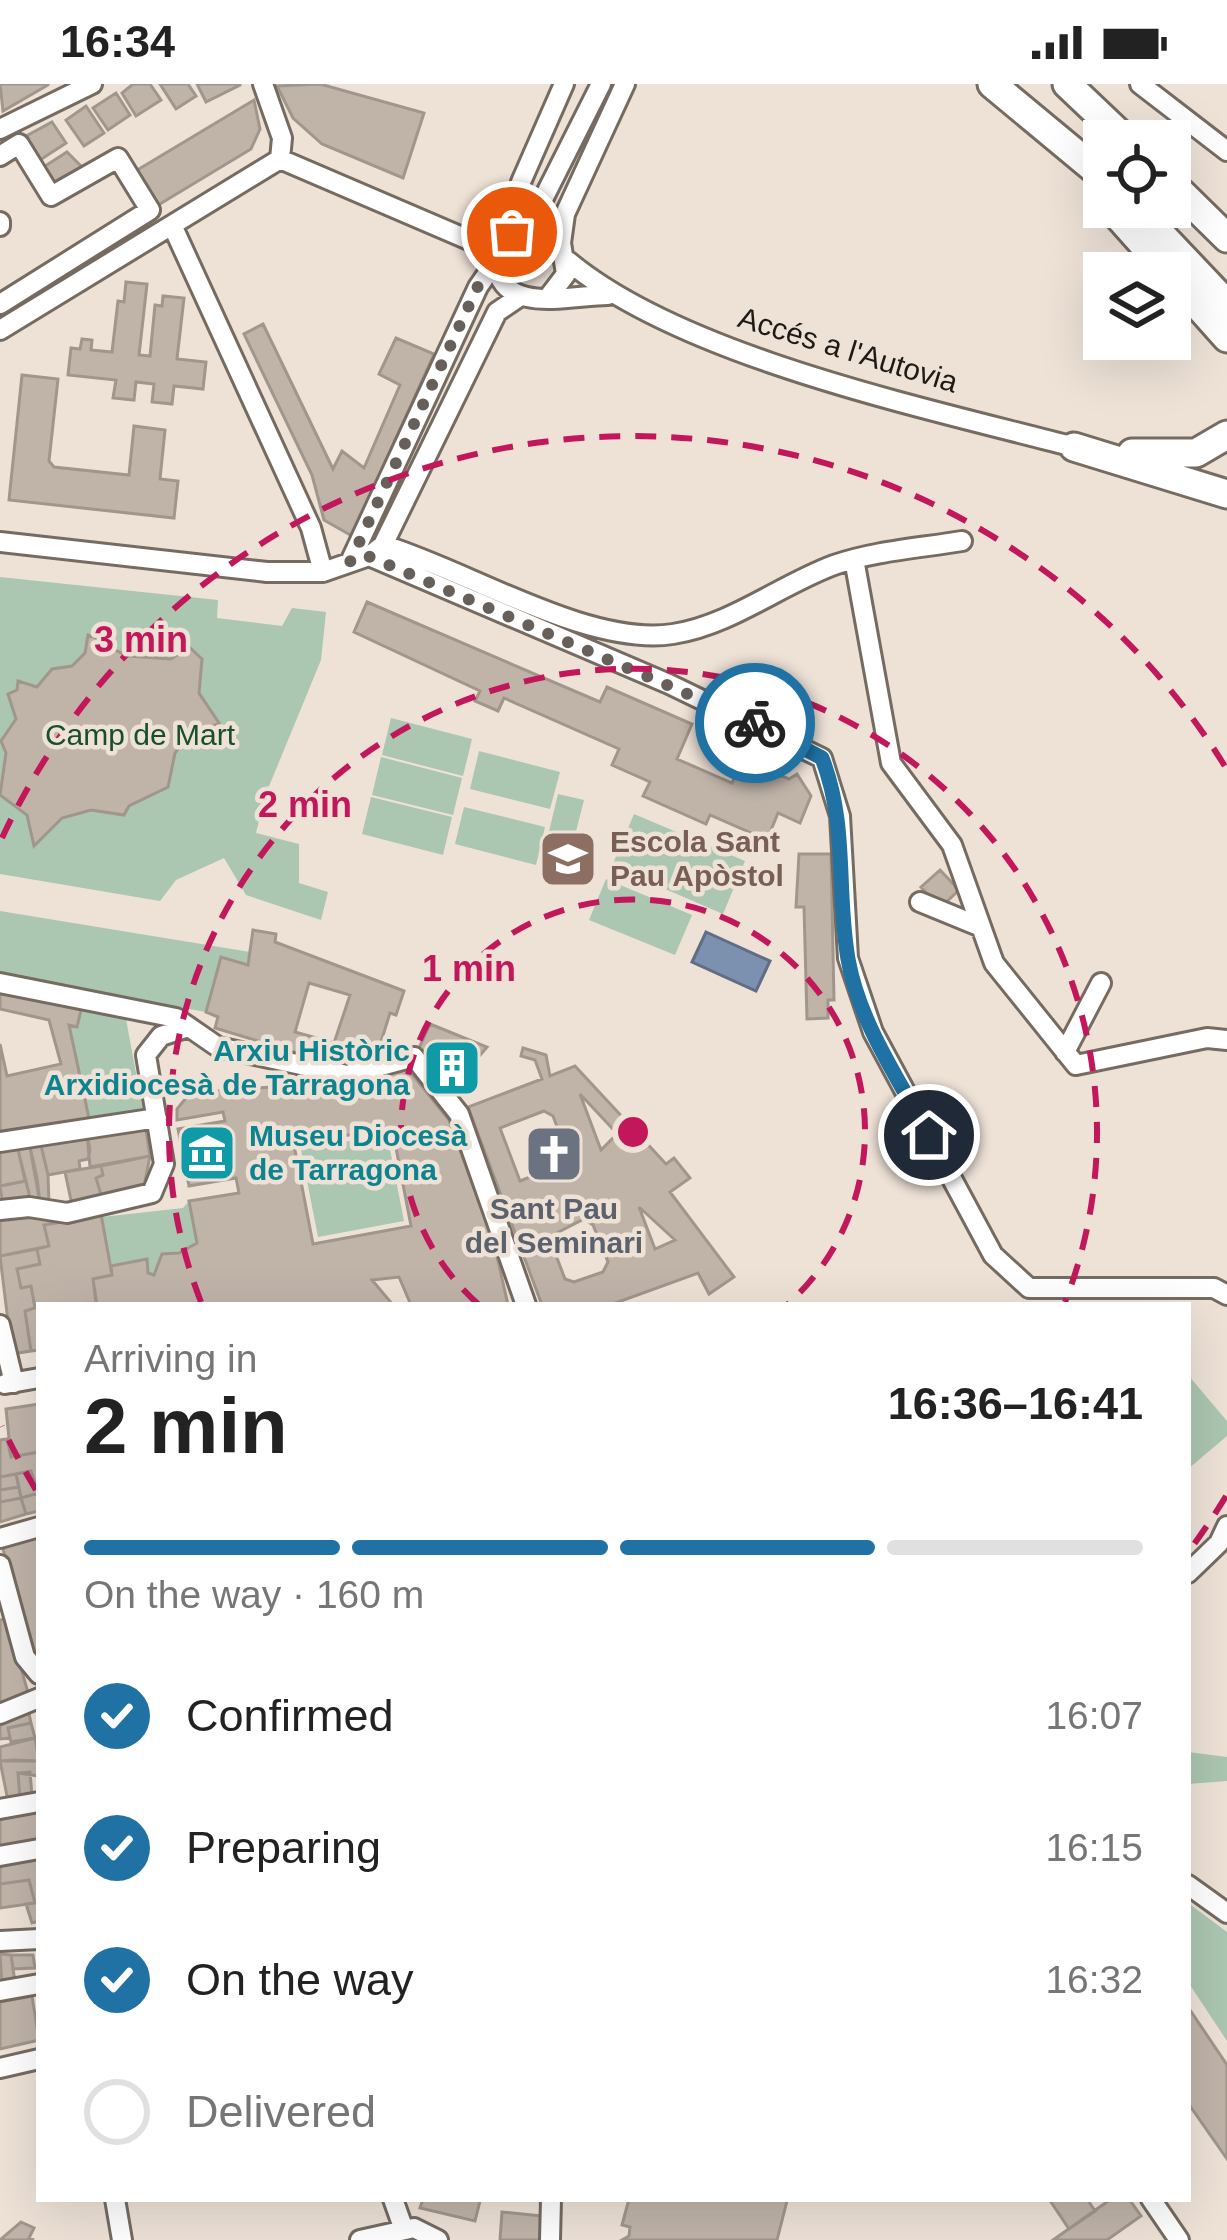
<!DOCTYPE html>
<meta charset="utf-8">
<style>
body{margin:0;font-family:Helvetica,sans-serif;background:#f6f6f6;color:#222;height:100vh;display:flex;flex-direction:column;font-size:45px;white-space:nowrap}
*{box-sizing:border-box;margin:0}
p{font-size:39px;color:#767676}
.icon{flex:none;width:66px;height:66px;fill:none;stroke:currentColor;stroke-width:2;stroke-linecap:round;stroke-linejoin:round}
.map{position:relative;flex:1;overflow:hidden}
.panel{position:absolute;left:36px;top:1218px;width:1155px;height:900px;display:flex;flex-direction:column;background:#fff;border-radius:0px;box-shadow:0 12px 48px #0002}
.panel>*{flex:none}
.controls{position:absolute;left:1083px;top:36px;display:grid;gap:24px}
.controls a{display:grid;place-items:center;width:108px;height:108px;border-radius:0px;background:#fff;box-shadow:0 12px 48px #0002;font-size:60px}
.pin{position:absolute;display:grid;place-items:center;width:102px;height:102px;color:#fff;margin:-51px;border:6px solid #fff;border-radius:50%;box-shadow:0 3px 12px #0007}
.courier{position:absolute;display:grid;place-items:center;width:120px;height:120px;margin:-60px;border:9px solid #1f72a3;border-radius:50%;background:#fff;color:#222;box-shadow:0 3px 15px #0007}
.summary em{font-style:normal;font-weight:700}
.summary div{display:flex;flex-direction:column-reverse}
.summary{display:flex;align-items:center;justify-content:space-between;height:204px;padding:0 48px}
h1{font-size:78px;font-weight:700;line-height:90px}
.bar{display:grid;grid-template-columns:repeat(4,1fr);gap:18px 12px;align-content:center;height:144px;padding:0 48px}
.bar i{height:15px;border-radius:9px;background:#e0e0e0}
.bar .selected{background:#1f72a3}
.bar p{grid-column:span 4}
ol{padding:0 48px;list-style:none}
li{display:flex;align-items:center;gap:36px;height:132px}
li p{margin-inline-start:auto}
li .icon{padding:12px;border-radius:50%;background:#1f72a3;color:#fff;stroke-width:4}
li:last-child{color:#767676}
li i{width:66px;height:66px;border:6px solid #e0e0e0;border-radius:50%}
.status{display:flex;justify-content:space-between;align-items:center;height:84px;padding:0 60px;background:#fff;direction:ltr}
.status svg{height:33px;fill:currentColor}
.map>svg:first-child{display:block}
.green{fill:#abc6b1}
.water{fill:#7c90b0;stroke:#606d82;stroke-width:3}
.building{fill:#c0b4a9;stroke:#a1968c;stroke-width:3;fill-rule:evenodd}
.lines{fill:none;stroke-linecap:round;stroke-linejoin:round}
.minor-casing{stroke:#756b61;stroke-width:24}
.highway-casing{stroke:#756b61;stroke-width:33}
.minor{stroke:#fff;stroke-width:18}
.highway{stroke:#fff;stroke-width:27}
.done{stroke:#67605a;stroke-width:12;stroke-dasharray:0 21.6}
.route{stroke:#1f72a3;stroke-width:15}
.ring{fill:none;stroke:#c2185b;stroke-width:6;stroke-dasharray:21 15}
.labels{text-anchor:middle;stroke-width:9;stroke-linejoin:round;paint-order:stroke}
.street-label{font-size:30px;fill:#1e1a16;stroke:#eee2d7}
.park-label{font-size:30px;fill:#194e2b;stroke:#eee2d7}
.education-label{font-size:30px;font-weight:bold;fill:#785e54;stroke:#eee2d7;text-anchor:start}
.culture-label{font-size:30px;font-weight:bold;fill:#0d838f;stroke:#eee2d7;text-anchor:end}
.worship-label{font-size:30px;font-weight:bold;fill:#5b616d;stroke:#eee2d7}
.centre{fill:#c2185b;stroke:#eee2d7;stroke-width:6}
.ring-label{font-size:36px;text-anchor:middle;font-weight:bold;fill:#c2185b;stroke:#eee2d7;stroke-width:9;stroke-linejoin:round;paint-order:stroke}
</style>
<div class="status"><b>16:34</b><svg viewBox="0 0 49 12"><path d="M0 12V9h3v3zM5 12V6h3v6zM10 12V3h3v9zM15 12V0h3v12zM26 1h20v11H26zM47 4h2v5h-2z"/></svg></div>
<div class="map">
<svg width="1227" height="2156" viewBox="0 0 1227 2156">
<rect width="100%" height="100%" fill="#eee2d7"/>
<!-- green -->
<path class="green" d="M 0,493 L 218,516 L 217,534 L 282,542 L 292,524 L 326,528 L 321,576 L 265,712 L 256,749 L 299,760 L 299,799 L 328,808 L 321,836 L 246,811 L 224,774 L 176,796 L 160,817 L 0,790 Z
M 391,634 L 472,655 L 463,692 L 382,671 Z
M 479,667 L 560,688 L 550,725 L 470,705 Z
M 381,673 L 462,694 L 453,731 L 372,711 Z
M 558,710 L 584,716 L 571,767 L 546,760 Z
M 371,713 L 452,733 L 443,771 L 362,750 Z
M 464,723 L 545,743 L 536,781 L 455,760 Z
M 634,730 L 745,777 L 723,830 L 612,782 Z
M 606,795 L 692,831 L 675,871 L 589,836 Z
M 0,827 L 250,868 L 248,881 L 221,874 L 206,928 L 0,891 Z
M 81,926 L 126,935 L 144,1032 L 90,1039 L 69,941 L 77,942 Z
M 387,1050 L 404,1137 L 318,1153 L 301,1066 Z
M 189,1117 L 197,1159 L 179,1169 L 162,1170 L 154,1191 L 148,1189 L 146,1175 L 111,1182 L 102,1133 L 183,1124 Z
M 1188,1291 L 1227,1337 L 1227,1352 L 1188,1385 Z
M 1188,1668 L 1227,1673 L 1227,1697 L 1188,1700 Z
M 1188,1819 L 1227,1848 L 1227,1957 L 1188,1898 Z"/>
<!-- water -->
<path class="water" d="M 706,848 L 770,877 L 756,907 L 692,878 Z"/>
<!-- building -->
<path class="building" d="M 0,0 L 48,0 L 48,1 L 3,27 Z
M 133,0 L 150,0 L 161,16 L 136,32 L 122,9 Z
M 160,0 L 188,0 L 196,12 L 176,25 Z
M 197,0 L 240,0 L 240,1 L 206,18 Z
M 320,0 L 424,29 L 403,94 L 322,60 L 293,34 L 277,2 Z
M 116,9 L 130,31 L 108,46 L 93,24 Z
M 254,16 L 260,45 L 251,65 L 150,126 L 129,91 Z
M 86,22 L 104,49 L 84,62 L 66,36 Z
M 52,38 L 66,59 L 37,78 L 25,59 L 28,51 Z
M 67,68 L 83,84 L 57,101 L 42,84 Z
M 126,198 L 147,200 L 139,271 L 150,272 L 155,221 L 162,222 L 163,212 L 184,214 L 177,275 L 206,278 L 203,305 L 174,302 L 172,320 L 152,318 L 154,300 L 136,298 L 134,316 L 113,314 L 116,296 L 68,291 L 71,264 L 80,265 L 82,255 L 92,256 L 91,266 L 112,268 L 118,217 L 124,218 Z
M 263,240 L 333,385 L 342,367 L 364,384 L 400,301 L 379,290 L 396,254 L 434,270 L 352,452 L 324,436 L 312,391 L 244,250 Z
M 22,291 L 58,295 L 49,377 L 54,383 L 129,391 L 134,342 L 165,346 L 160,395 L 178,397 L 174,434 L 9,416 Z
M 367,518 L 600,618 L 607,603 L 692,640 L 677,675 L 732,699 L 742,675 L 789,695 L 797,690 L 811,712 L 800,739 L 778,729 L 767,756 L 710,731 L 706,740 L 643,712 L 650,698 L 612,681 L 619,665 L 504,614 L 498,627 L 475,617 L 480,607 L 354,548 Z
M 105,549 L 113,565 L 128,572 L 171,575 L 189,563 L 202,575 L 199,609 L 219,639 L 185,656 L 175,669 L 168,703 L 129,722 L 124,731 L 91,726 L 62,734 L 34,762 L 27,731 L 0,711 L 6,669 L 1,657 L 16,635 L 8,610 L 17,606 L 18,597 L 37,603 L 52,585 L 72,582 L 85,569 L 88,551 L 97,554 Z
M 799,770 L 831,770 L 834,916 L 828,916 L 828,934 L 807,935 L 804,823 L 796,823 Z
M 940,786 L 959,806 L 940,824 L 921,803 Z
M 253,846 L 276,850 L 275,858 L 404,907 L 396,931 L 390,929 L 376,974 L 352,966 L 348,984 L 215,944 L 218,933 L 206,928 L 221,873 L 248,881 ZM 309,899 L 350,911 L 334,959 L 295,948 Z
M 0,907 L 81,926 L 77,943 L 69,941 L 90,1039 L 0,1053 L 0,960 L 7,992 L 61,980 L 49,936 L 0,925 Z
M 430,940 L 487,963 L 452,1004 L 419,964 Z
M 523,964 L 546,971 L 550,992 L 575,982 L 666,1080 L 674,1074 L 690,1094 L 670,1108 L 734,1193 L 709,1210 L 698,1189 L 610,1221 L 542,1221 L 468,1023 L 542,995 L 535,976 L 521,972 ZM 580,1010 L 625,1058 L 613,1054 L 601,1066 ZM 544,1027 L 553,1032 L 568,1072 L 548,1057 L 539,1068 L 558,1082 L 520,1097 L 500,1044 ZM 639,1123 L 675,1156 L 655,1165 ZM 584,1135 L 593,1141 L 608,1178 L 603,1188 L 574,1198 L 565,1195 L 549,1153 Z
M 407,984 L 449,1036 L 494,1159 L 508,1221 L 411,1221 L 399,1193 L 372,1196 L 393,1221 L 97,1221 L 93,1195 L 112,1191 L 111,1182 L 147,1175 L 148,1189 L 154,1191 L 162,1170 L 179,1169 L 197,1159 L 189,1117 L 239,1109 L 236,1094 L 189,1102 L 178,1045 L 225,1037 L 223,1028 L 177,1036 L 177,1025 L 190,1009 L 353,997 ZM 392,1043 L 411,1142 L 313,1160 L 294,1061 Z
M 145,1040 L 150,1072 L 90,1083 L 87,1050 Z
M 87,1050 L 90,1066 L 88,1075 L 79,1077 L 80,1085 L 48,1091 L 40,1057 Z
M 40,1057 L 48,1091 L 49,1120 L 40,1119 L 29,1058 Z
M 548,1057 L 568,1072 L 554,1079 L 539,1068 Z
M 29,1058 L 37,1094 L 40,1119 L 31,1118 L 17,1061 Z
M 17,1061 L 25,1097 L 0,1102 L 0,1064 Z
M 150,1072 L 144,1102 L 103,1117 L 96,1094 L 103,1091 L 101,1082 Z
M 101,1082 L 103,1091 L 96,1094 L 103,1117 L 72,1121 L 65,1088 Z
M 26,1097 L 31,1118 L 3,1122 L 0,1102 Z
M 22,1127 L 67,1137 L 44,1141 L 49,1162 L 0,1172 L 0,1129 Z
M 101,1130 L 112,1191 L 93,1195 L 96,1219 L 39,1221 L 39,1266 L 31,1267 L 25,1227 L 35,1224 L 31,1202 L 21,1204 L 17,1185 L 40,1180 L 37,1165 L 49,1162 L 44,1141 Z
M 37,1165 L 40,1180 L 17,1185 L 21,1204 L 31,1202 L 35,1224 L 25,1227 L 31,1267 L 12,1270 L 0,1172 Z
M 39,1320 L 39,1368 L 11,1373 L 6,1325 Z
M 7,1355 L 11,1373 L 39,1368 L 39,1403 L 34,1403 L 31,1387 L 0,1393 L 0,1356 Z
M 31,1387 L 39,1409 L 21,1414 L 16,1390 Z
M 16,1390 L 19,1403 L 0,1406 L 0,1393 Z
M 19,1403 L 21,1414 L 0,1418 L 0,1406 Z
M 39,1409 L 39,1427 L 26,1430 L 21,1414 Z
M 21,1414 L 26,1430 L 0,1438 L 0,1418 Z
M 39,1451 L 39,1572 L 32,1572 L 2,1461 Z
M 7,1535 L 29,1612 L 0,1622 L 0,1536 Z
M 28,1625 L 31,1639 L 8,1644 L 10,1654 L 0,1655 L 0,1635 Z
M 31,1639 L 35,1654 L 11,1658 L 8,1644 Z
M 35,1654 L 39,1677 L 0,1677 L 0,1663 Z
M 14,1676 L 39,1677 L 39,1692 L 18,1689 L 20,1715 L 8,1717 L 0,1677 Z
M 30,1688 L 32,1712 L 20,1715 L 18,1689 Z
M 39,1727 L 39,1761 L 0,1768 L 0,1734 Z
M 39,1771 L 39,1837 L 32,1839 L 26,1820 L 35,1819 L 29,1796 L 0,1800 L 0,1778 Z
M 29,1796 L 35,1819 L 0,1824 L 0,1800 Z
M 0,1870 L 11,1871 L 15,1898 L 2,1900 Z
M 11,1871 L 33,1871 L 35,1884 L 13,1885 Z
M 32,1912 L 39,1956 L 0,1965 L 0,1918 Z
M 1188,1923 L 1227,1981 L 1227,2075 L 1188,2019 Z
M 423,2115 L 470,2115 L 480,2117 L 475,2137 L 420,2124 Z
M 629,2115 L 784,2115 L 787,2117 L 777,2156 L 622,2156 L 629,2152 L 630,2143 L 622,2141 Z
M 1049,2115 L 1087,2115 L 1095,2127 L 1069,2145 Z
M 1111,2115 L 1129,2115 L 1141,2132 L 1107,2156 L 1053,2156 Z
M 502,2128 L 542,2132 L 540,2156 L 500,2156 Z
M 21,2138 L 34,2144 L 29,2154 L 34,2156 L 0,2156 Z"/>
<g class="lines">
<defs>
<path id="minor" d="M 263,0 L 282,54 L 280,75
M 1140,0 L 1227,67
M 0,45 L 92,0
M 0,72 L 19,60 L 51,112 L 118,74 L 150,126 L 0,220
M 280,75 L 497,168
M 0,138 L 0,142
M 172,141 L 311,444 L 323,488
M 529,143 L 601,0
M 522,145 L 521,98 L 564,0
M 561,159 L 565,130 L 625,0
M 568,177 C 683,273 926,324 1074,363
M 550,211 L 566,190 L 561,159 L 543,145 L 512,148 L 496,177 C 500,232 570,211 608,211
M 0,246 L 280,75
M 0,458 L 267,488 L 323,488 L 369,472 L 383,461 L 497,228 L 519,213
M 383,461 C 465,485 587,563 673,550 C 731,541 780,501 834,481 C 874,467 920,464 962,457
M 369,472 L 669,600 L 822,674 L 840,732 L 848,874 L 873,948 L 993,1171 L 1029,1204 L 1214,1204 L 1227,1211
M 854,475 L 891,679 L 952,761 L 994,879 L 1076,981 L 1207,954 L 1227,956
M 350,478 L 478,203 L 496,177
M 920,818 L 981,843
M 0,899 L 176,934 L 218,963 L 347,991 L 414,973 L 459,1030 L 526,1221
M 1065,968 L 1101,899
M 0,1058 L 157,1034
M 0,1126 L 29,1123 L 67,1129 L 152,1109 L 164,1080 L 146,971 L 161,952 L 188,943
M 0,1241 L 14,1299
M 5,1300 L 39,1294
M 0,1454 L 39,1443
M 0,1481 L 25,1573 L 39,1590
M 1188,1489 L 1219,1459 L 1227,1442
M 0,1630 L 39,1614
M 0,1725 L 39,1718
M 0,1772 L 39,1765
M 1188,1801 L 1227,1829
M 0,1857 L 39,1855
M 0,1907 L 39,1900
M 0,1984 L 39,1975
M 115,2115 L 122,2156
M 393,2115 L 404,2146
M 1151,2115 L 1179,2156
M 360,2156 L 414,2144 L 438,2156
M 550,2156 L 551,2115"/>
<path id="highway" d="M 992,0 L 1104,93
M 1067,0 L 1127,57
M 1170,98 L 1227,154
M 1110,123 L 1227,254
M 1154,143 L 1227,220
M 1074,363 L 1227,410
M 1132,369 L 1196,369 L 1227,351"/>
</defs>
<!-- minor casing -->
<use href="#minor" class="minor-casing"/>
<!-- highway casing -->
<use href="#highway" class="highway-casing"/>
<!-- minor -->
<use href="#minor" class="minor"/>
<!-- highway -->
<use href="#highway" class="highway"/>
</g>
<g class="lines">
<!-- done -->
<path class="done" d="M 512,148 L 478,202 L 350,478 L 368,472 L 755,639"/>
<!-- route -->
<path class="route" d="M 755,639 L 822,674 C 848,741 836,806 848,875 C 859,938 899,996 929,1051"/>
</g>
<!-- distance rings -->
<g class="ring">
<path d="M478 1220A232 232 0 1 1 788 1220"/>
<path d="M201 1218A464 464 0 1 1 1065 1218"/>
<path d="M1226 1412A696 696 0 0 1 1189 1467M36 1406A696 696 0 0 1 2 1342M2 754A696 696 0 0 1 1226 684"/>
</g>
<!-- icons -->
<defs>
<symbol id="school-square" viewBox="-11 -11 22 22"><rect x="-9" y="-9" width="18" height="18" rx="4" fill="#8d6e63" stroke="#eee2d7"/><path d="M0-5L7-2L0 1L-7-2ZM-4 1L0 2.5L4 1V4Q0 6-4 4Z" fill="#fff"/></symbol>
<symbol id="building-square" viewBox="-11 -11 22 22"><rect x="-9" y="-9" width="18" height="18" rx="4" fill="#0f9aa8" stroke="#eee2d7"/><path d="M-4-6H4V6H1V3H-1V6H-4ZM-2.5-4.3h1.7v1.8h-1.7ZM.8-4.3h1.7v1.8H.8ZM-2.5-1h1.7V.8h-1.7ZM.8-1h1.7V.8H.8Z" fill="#fff"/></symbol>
<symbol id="museum-square" viewBox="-11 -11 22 22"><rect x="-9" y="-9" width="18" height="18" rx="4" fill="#0f9aa8" stroke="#eee2d7"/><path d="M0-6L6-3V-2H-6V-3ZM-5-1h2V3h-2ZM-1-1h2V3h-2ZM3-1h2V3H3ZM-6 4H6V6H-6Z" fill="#fff"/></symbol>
<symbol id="church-square" viewBox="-11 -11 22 22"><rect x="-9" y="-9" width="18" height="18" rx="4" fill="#6b7280" stroke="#eee2d7"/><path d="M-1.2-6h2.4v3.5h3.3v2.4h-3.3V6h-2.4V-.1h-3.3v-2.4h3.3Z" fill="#fff"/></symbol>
</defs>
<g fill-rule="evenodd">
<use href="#school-square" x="535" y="742" width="66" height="66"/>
<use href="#building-square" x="419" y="951" width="66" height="66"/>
<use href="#museum-square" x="174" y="1036" width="66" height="66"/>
<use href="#church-square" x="521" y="1037" width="66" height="66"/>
</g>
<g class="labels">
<!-- street labels -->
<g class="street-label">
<text transform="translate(848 266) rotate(17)" y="10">Accés a l'Autovia</text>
</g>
<!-- park labels -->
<g class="park-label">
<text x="140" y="661">Camp de Mart</text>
</g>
<!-- education labels -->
<g class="education-label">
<text x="610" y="768">Escola Sant<tspan x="610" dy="34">Pau Apòstol</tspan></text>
</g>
<!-- culture labels -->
<g class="culture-label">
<text x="410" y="977">Arxiu Històric<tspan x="410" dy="34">Arxidiocesà de Tarragona</tspan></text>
<text x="249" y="1062" text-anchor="start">Museu Diocesà<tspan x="249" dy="34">de Tarragona</tspan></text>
</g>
<!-- worship labels -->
<g class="worship-label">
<text x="554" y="1135">Sant Pau<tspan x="554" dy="34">del Seminari</tspan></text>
</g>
</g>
<circle cx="633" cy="1048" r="18" class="centre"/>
<g class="ring-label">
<text x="141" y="568">3 min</text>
<text x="305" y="733">2 min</text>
<text x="469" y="897">1 min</text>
</g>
</svg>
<div class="controls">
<a><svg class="icon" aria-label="locate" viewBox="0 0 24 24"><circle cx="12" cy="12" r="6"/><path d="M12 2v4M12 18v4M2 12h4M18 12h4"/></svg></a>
<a><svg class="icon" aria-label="layers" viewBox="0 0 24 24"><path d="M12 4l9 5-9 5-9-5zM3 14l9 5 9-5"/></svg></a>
</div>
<div class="pin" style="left:512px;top:148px;background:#ea580c"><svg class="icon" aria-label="bag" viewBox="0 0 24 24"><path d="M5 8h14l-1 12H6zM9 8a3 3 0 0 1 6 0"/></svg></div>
<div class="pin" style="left:929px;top:1051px;background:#1f2937"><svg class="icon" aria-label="home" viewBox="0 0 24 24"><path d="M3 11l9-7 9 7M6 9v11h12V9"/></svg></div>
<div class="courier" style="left:755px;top:639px"><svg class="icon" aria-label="bike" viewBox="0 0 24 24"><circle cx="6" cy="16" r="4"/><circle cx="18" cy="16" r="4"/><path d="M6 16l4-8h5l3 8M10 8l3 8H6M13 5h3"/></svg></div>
<section class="panel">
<div class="summary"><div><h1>2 min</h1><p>Arriving in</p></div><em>16:36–16:41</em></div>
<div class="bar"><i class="selected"></i><i class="selected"></i><i class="selected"></i><i></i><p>On the way · 160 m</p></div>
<ol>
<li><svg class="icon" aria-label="check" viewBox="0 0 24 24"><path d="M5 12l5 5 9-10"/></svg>Confirmed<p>16:07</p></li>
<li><svg class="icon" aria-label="check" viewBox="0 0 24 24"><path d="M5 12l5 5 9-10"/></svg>Preparing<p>16:15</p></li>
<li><svg class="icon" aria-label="check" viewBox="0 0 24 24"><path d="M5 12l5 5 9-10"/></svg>On the way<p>16:32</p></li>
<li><i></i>Delivered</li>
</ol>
</section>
</div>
